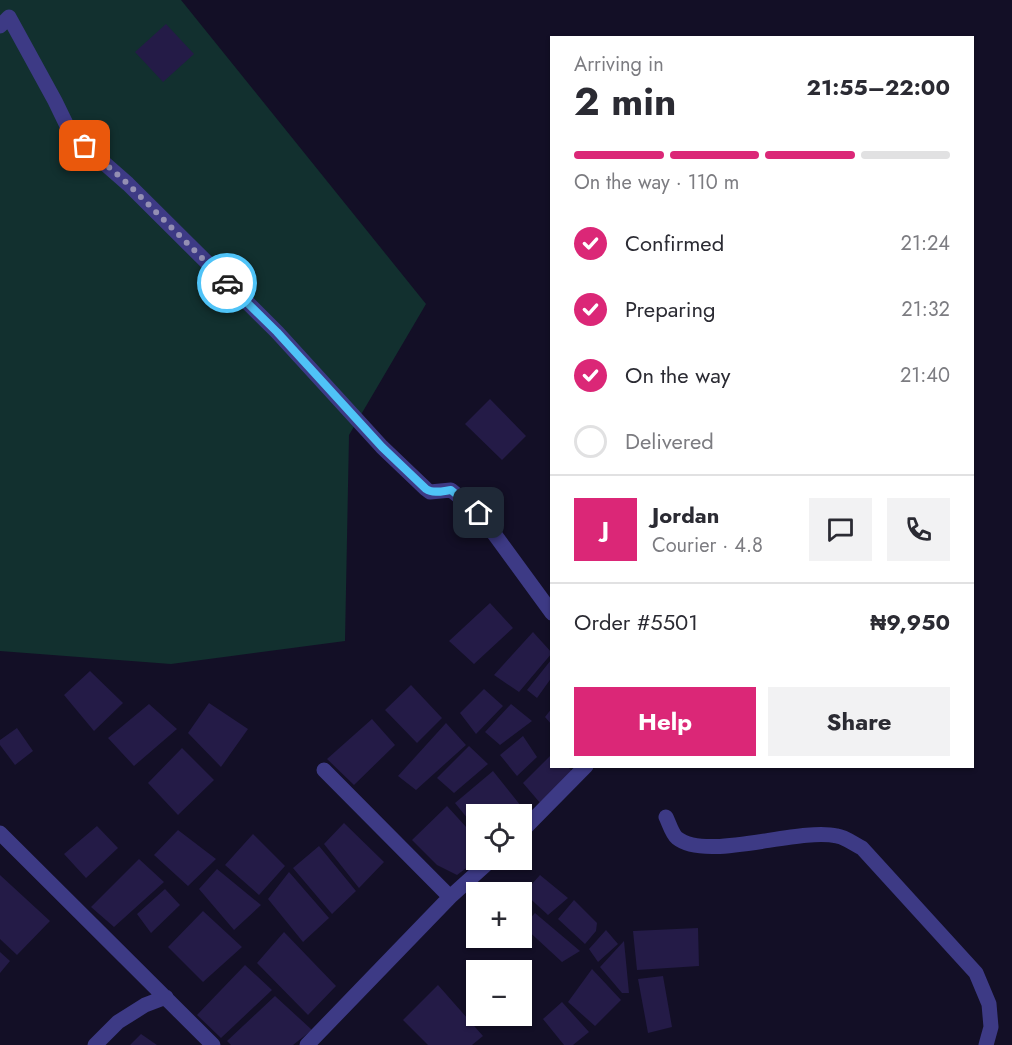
<!DOCTYPE html>
<meta charset="utf-8">
<style>
body{margin:0;font-family:Jost,sans-serif;background:#f2f2f3;color:#2b2b33;height:100vh;display:flex;flex-direction:column;font-size:22px;white-space:nowrap}
*{box-sizing:border-box;margin:0}
p{font-size:20px;color:#7c7c81}
.icon{flex:none;width:33px;height:33px;fill:none;stroke:currentColor;stroke-width:2;stroke-linecap:round;stroke-linejoin:round}
.map{position:relative;flex:1;overflow:hidden}
.drawer{position:absolute;left:550px;top:36px;width:424px;height:732px;display:flex;flex-direction:column;background:#fff;border-radius:0px;box-shadow:0 2px 4px #0004}
.drawer>*{flex:none}
.fabs{position:absolute;left:466px;top:804px;display:grid;gap:12px}
.fabs a{display:grid;place-items:center;width:66px;height:66px;border-radius:0px;background:#fff;box-shadow:0 2px 4px #0004;font-size:30px}
.pin{position:absolute;display:grid;place-items:center;width:51px;height:51px;color:#fff;margin:-26px;border-radius:12px;box-shadow:0 3px 9px #0006}
.courier{position:absolute;display:grid;place-items:center;width:60px;height:60px;margin:-30px;border:4px solid #4fc3f7;border-radius:50%;background:#fff;color:#222;box-shadow:0 2px 8px #0007}
.headline em{font-style:normal;font-weight:700}
.headline div{display:flex;flex-direction:column-reverse}
.headline{display:flex;align-items:center;justify-content:space-between;height:102px;padding:0 24px}
h1{font-size:39px;font-weight:700;line-height:45px}
.bar{display:grid;grid-template-columns:repeat(4,1fr);gap:9px 6px;align-content:center;height:72px;padding:0 24px}
.bar i{height:8px;border-radius:4px;background:#e1e1e2}
.bar .current{background:#db2777}
.bar p{grid-column:span 4}
.line{display:flex;align-items:center;gap:15px;padding:0 24px;border-top:2px solid #e1e1e2}
.line div{flex:1}
.round{display:grid;place-items:center;flex:none;width:63px;height:63px;border-radius:0px;background:#f2f2f3}
ol{padding:0 24px;list-style:none}
li{display:flex;align-items:center;gap:18px;height:66px}
li p{margin-inline-start:auto}
li .icon{padding:6px;border-radius:50%;background:#db2777;color:#fff;stroke-width:4}
li:last-child{color:#7c7c81}
li i{width:33px;height:33px;border:3px solid #e1e1e2;border-radius:50%}
.button{display:flex;gap:12px;margin-top:auto;padding:12px 24px}
.button a{flex:1;height:69px;border-radius:0px;background:#db2777;color:#fff;font-size:24px;font-weight:700;line-height:69px;text-align:center}
.button a+a{background:#f2f2f3;color:#2b2b33}
.map>svg:first-child{display:block}
.green{fill:#12302f}
.building{fill:#241b47}
.lines{fill:none;stroke-linecap:round;stroke-linejoin:round}
.street{stroke:#3d3a85;stroke-width:15}
.done{stroke:#948fb3;stroke-width:6;stroke-dasharray:0 10.8}
.route{stroke:#4fc3f7;stroke-width:8}
</style>
<div class="map">
<svg width="1012" height="1045" viewBox="0 0 1012 1045">
<rect width="100%" height="100%" fill="#130f26"/>
<!-- green -->
<path class="green" d="M 0,0 L 181,0 L 426,304 L 349,435 L 345,641 L 171,664 L 0,651 Z"/>
<!-- building -->
<path class="building" d="M 166,24 L 194,54 L 163,82 L 135,52 Z
M 490,399 L 526,436 L 502,460 L 465,424 Z
M 490,603 L 513,628 L 474,664 L 449,641 Z
M 533,632 L 552,653 L 519,692 L 494,675 Z
M 551,660 L 552,662 L 552,677 L 537,698 L 527,690 Z
M 90,671 L 123,703 L 94,731 L 64,695 Z
M 411,685 L 442,718 L 417,743 L 385,710 Z
M 484,689 L 503,706 L 476,734 L 460,713 Z
M 209,703 L 248,729 L 221,767 L 188,733 Z
M 149,704 L 177,729 L 134,766 L 108,738 Z
M 511,704 L 532,721 L 500,745 L 485,732 Z
M 552,708 L 552,725 L 545,717 Z
M 372,719 L 395,745 L 354,785 L 327,759 Z
M 446,723 L 466,745 L 416,790 L 398,776 Z
M 17,728 L 33,751 L 15,765 L 0,745 L 0,740 Z
M 523,736 L 537,757 L 517,776 L 500,755 Z
M 469,746 L 488,764 L 454,793 L 437,778 Z
M 182,748 L 214,780 L 178,815 L 148,783 Z
M 552,754 L 552,766 L 567,766 L 573,772 L 541,804 L 523,783 Z
M 493,771 L 529,816 L 522,821 L 522,814 L 477,814 L 477,830 L 455,803 Z
M 447,806 L 477,839 L 477,860 L 457,875 L 437,865 L 412,840 Z
M 344,823 L 384,862 L 359,888 L 324,844 Z
M 97,826 L 118,848 L 86,878 L 64,854 Z
M 178,830 L 216,859 L 188,886 L 154,855 Z
M 253,834 L 285,866 L 259,895 L 225,865 Z
M 319,846 L 356,891 L 332,914 L 293,868 Z
M 139,859 L 164,882 L 114,927 L 91,907 Z
M 217,869 L 261,905 L 234,930 L 199,889 Z
M 289,872 L 329,918 L 303,942 L 268,899 Z
M 0,875 L 50,921 L 17,955 L 0,939 Z
M 540,875 L 568,898 L 548,915 L 524,893 Z
M 165,889 L 180,905 L 151,933 L 137,914 Z
M 574,900 L 597,923 L 596,931 L 585,944 L 558,919 Z
M 203,911 L 242,947 L 203,982 L 168,947 Z
M 535,913 L 580,951 L 562,962 L 523,926 Z
M 698,928 L 699,966 L 637,970 L 633,931 Z
M 606,930 L 618,944 L 598,962 L 589,949 Z
M 284,932 L 336,986 L 308,1015 L 257,963 Z
M 624,941 L 629,993 L 622,993 L 600,967 Z
M 0,952 L 10,961 L 0,973 Z
M 245,965 L 272,990 L 221,1038 L 197,1015 Z
M 592,969 L 621,1000 L 595,1026 L 568,1002 Z
M 663,976 L 672,1027 L 648,1033 L 638,979 Z
M 438,985 L 483,1036 L 472,1045 L 428,1045 L 403,1020 Z
M 275,996 L 312,1030 L 293,1045 L 231,1045 L 227,1041 Z
M 562,1002 L 589,1032 L 573,1045 L 564,1045 L 543,1019 Z
M 141,1034 L 157,1045 L 130,1045 Z"/>
<g class="lines">
<!-- street -->
<path class="street" d="M 0,26 L 9,17 L 55,101 L 71,134 L 128,184 L 277,332 L 382,447 L 426,489 L 430,492 L 451,490 L 479,513 L 552,613
M 324,770 L 450,897
M 666,817 C 669,823 672,834 677,838 C 707,862 798,827 837,836 C 845,837 854,844 862,848 L 976,973 L 989,1004 L 991,1027 L 986,1045
M 522,831 L 586,766
M 0,833 L 213,1045
M 95,1045 L 118,1022 L 145,1005 L 166,997
M 307,1045 L 450,897 L 491,860"/>
</g>
<g class="lines">
<!-- done -->
<path class="done" d="M 85,146 L 128,184 L 227,283"/>
<!-- route -->
<path class="route" d="M 227,283 L 277,332 L 382,447 L 426,489 C 433,494 443,491 451,490 L 479,513"/>
</g>
</svg>
<div class="fabs">
<a><svg class="icon" aria-label="locate" viewBox="0 0 24 24"><circle cx="12" cy="12" r="6"/><path d="M12 2v4M12 18v4M2 12h4M18 12h4"/></svg></a>
<a>+</a>
<a>−</a>
</div>
<div class="pin" style="left:85px;top:146px;background:#ea580c"><svg class="icon" aria-label="bag" viewBox="0 0 24 24"><path d="M5 8h14l-1 12H6zM9 8a3 3 0 0 1 6 0"/></svg></div>
<div class="pin" style="left:479px;top:513px;background:#1f2937"><svg class="icon" aria-label="home" viewBox="0 0 24 24"><path d="M3 11l9-7 9 7M6 9v11h12V9"/></svg></div>
<div class="courier" style="left:227px;top:283px"><svg class="icon" aria-label="car" viewBox="0 0 24 24"><path d="M5 17H2v-5l4-1 3-4h7l3 4 3 1v5h-3M9 17h6M6 11h13"/><circle cx="7" cy="17" r="2"/><circle cx="17" cy="17" r="2"/></svg></div>
<section class="drawer">
<div class="headline"><div><h1>2 min</h1><p>Arriving in</p></div><em>21:55–22:00</em></div>
<div class="bar"><i class="current"></i><i class="current"></i><i class="current"></i><i></i><p>On the way · 110 m</p></div>
<ol>
<li><svg class="icon" aria-label="check" viewBox="0 0 24 24"><path d="M5 12l5 5 9-10"/></svg>Confirmed<p>21:24</p></li>
<li><svg class="icon" aria-label="check" viewBox="0 0 24 24"><path d="M5 12l5 5 9-10"/></svg>Preparing<p>21:32</p></li>
<li><svg class="icon" aria-label="check" viewBox="0 0 24 24"><path d="M5 12l5 5 9-10"/></svg>On the way<p>21:40</p></li>
<li><i></i>Delivered</li>
</ol>
<div class="line" style="height:108px"><b class="round" style="background:#db2777;color:#fff">J</b><div><b>Jordan</b><p>Courier · 4.8</p></div><a class="round"><svg class="icon" aria-label="chat" viewBox="0 0 24 24"><path d="M4 5h16v11H9l-5 4z"/></svg></a><a class="round"><svg class="icon" aria-label="phone" viewBox="0 0 24 24"><path d="M5 4h4l2 5-3 2q2 4 5 5l2-3 5 2v4C11 20 4 13 5 4z"/></svg></a></div>
<div class="line" style="height:78px"><div>Order #5501</div><b>₦9,950</b></div>
<div class="button"><a>Help</a><a>Share</a></div>
</section>
</div>
